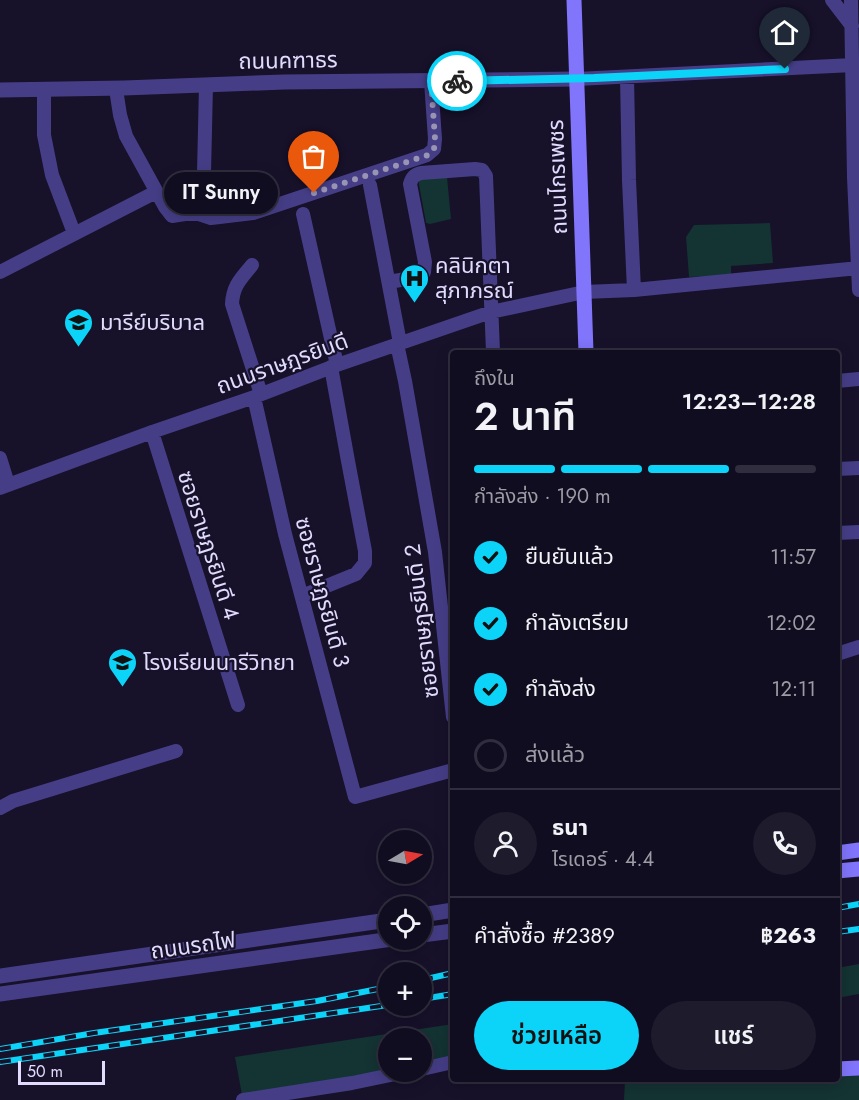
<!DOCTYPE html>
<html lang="th">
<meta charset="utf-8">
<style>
body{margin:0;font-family:Jost,"Noto Sans Thai",sans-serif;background:#1e1b2d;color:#f1f3f6;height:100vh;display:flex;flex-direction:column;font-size:22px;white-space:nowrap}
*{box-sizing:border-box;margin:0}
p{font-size:20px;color:#9c9ca5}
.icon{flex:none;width:33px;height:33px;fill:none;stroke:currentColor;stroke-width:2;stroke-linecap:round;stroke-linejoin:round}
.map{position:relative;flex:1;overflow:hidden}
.drawer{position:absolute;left:450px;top:350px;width:390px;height:732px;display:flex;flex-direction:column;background:#110d20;border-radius:6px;box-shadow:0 3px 15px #0003,0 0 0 2px #302d3e}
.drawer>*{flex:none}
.needle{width:39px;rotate:80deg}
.fabs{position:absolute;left:378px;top:830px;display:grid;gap:12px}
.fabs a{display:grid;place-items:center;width:54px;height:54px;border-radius:50%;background:#110d20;box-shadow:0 3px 15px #0003,0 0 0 2px #302d3e;font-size:30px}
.scale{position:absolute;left:18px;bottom:15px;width:87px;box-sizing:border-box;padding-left:6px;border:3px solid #e1dbfe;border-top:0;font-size:16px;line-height:21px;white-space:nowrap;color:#e1dbfe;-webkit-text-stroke:4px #17112a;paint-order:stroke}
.pin{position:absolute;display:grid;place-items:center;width:51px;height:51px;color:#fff;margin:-62px -26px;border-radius:50% 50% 50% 0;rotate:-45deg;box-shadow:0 0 6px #0007}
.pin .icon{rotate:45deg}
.courier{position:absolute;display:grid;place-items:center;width:60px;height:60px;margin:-30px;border:4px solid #0cd4f8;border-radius:50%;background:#fff;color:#222;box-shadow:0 2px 8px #0007}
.bubble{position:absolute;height:42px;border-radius:21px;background:#110d20;box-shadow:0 3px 15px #0003,0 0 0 2px #302d3e;font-size:20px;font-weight:600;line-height:42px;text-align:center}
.summary em{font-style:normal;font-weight:600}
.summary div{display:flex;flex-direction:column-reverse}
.summary{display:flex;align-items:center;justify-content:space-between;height:102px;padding:0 24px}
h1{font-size:39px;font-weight:600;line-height:45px}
.bar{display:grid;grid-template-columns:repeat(4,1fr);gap:9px 6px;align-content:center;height:72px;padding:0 24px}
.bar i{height:8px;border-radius:4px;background:#302d3e}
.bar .on{background:#0cd4f8}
.bar p{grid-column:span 4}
.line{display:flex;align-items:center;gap:15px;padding:0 24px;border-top:2px solid #302d3e}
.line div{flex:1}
.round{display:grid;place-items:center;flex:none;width:63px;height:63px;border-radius:32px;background:#1e1b2d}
ol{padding:0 24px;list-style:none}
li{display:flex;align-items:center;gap:18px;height:66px}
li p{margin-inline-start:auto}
li .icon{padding:6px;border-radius:50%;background:#0cd4f8;color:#111;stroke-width:4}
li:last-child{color:#9c9ca5}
li i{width:33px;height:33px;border:3px solid #302d3e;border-radius:50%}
.action{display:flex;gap:12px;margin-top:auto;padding:12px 24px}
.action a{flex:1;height:69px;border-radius:36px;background:#0cd4f8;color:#111;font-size:24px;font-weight:600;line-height:69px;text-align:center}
.action a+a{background:#1e1b2d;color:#f1f3f6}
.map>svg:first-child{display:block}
.green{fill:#143333}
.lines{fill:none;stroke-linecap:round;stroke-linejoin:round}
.minor{stroke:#453e87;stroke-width:14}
.tertiary{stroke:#453e87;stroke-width:15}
.secondary{stroke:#8075fb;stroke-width:15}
.rail-casing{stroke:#0cd4f8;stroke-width:6}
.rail{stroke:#17112a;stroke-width:4;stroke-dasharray:11;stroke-linecap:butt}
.done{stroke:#9a94b4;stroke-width:6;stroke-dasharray:0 10.8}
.route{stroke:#0cd4f8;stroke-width:8}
.labels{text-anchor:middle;stroke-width:4.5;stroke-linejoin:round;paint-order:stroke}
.street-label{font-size:22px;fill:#e1dbfe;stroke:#17112a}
.poi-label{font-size:22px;fill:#e1dbfe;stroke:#17112a;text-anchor:start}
</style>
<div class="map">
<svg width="859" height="1100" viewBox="0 0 859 1100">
<rect width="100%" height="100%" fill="#17112a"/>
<!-- green -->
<path class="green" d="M 447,177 L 451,219 L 430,224 L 426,223 L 418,179 Z
M 770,223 L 773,263 L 731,266 L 731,275 L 689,277 L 686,237 L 694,225 Z
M 859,964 L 859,994 L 837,998 L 837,968 Z
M 453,1024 L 453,1057 L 422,1063 L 422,1038 L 388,1038 L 388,1070 L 242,1095 L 235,1057 Z
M 859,1069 L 859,1100 L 624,1100 L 625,1081 L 677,1078 L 837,1078 L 837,1070 Z"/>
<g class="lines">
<!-- minor -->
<path class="minor" d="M 832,0 L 852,26
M 851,0 L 854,177 L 859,290
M 627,77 L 629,180 L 634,290
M 577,79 L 853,65 L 859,66
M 206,85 L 204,173 L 211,218
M 44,89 L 44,135 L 52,175 L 74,233
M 116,89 L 120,115 L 126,136 L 165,207 L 172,216 L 185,214 L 199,214 L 211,218 L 253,213 L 427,155 L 434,149 L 435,139 L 431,81
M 370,185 L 400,343
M 303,214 L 337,365
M 252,265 C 241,279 233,285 232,304 L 261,394
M 0,272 L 156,192
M 389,282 L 417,277 L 424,272 L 425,262 L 410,184 C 412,177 414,175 421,173 L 475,169 L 482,170 L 486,176 L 493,352
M 397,344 L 405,381 L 435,552 L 453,717
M 837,381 L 859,379
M 254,397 L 285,534 L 355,797 L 453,770
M 152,432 L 238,705
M 0,458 L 8,484
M 837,469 L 859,468
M 0,488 L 152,432 L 254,397 L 337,365 L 491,312 L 584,292 L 634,290 L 859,268
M 837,533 L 859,532
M 302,596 L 356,574 L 365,563 L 365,551 L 348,461 L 331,367
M 837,654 L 859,647
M 0,808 L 13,801 L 176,751
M 422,1069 L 453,1062
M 243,1100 L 352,1083 L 410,1071"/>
<!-- tertiary -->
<path class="tertiary" d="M 0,90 L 124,88 L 284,82 L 577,79
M 422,915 L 453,910
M 422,935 L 453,931
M 0,976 L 388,920
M 0,994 L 392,939"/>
<!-- secondary -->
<path class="secondary" d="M 574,0 L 586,352
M 837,853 L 859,850
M 837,871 L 859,869
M 837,1069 L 859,1068"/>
<defs>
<path id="rail" d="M 837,908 L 859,904
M 837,932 L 859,929
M 422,980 L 453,973
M 422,999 L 453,994
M 0,1049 L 94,1033 L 317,1001 L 388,987
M 0,1062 L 388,1005"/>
</defs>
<!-- rail casing -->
<use href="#rail" class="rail-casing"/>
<!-- rail -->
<use href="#rail" class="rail"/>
</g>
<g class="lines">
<!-- done -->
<path class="done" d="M 314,193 L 428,155 L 434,149 L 435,139 L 431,81 L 457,81"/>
<!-- route -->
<path class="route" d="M 457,81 L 594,78 L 785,69"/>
</g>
<!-- icons -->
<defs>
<symbol id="hospital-pin" viewBox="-11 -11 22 30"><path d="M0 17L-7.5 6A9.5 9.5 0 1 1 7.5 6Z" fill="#0cd4f8" stroke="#17112a"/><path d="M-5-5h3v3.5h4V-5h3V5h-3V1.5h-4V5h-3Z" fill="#111"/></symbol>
<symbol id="school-pin" viewBox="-11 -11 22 30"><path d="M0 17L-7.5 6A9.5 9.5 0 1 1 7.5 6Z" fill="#0cd4f8" stroke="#17112a"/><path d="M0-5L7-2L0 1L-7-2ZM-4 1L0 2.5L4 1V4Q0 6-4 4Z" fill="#111"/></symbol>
</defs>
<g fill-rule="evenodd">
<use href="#hospital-pin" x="398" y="262" width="33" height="45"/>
<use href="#school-pin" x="62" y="306" width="33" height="45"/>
<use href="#school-pin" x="106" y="646" width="33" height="45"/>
</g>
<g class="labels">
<!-- street labels -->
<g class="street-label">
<text transform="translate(288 60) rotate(-1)" y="8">ถนนคฑาธร</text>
<text transform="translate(557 177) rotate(-92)" y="8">ถนนไกรเพชร</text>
<text transform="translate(282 363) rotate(-20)" y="8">ถนนราษฎรยินดี</text>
<text transform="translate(209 545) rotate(72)" y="8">ซอยราษฎรยินดี 4</text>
<text transform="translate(323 592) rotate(75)" y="8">ซอยราษฎรยินดี 3</text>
<text transform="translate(421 621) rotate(-97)" y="8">ซอยราษฎรยินดี 2</text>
<text transform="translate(193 945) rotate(-8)" y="8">ถนนรถไฟ</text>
</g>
<!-- poi labels -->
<g class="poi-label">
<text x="435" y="273">คลินิกตา<tspan x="435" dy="25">สุภาภรณ์</tspan></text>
<text x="100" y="330">มารีย์บริบาล</text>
<text x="143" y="670">โรงเรียนนารีวิทยา</text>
</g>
</g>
</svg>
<div class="fabs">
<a><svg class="needle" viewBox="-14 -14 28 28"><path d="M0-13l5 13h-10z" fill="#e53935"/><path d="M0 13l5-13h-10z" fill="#9c9ca5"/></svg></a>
<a><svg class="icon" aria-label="locate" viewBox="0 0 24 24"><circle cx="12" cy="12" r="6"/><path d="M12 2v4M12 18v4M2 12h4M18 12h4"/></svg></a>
<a>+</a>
<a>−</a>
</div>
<div class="scale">50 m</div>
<div class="pin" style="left:314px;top:193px;background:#ea580c"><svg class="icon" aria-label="bag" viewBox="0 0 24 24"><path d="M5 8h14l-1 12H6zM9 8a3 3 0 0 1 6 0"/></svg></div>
<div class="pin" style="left:785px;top:69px;background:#1f2937"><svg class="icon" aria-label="home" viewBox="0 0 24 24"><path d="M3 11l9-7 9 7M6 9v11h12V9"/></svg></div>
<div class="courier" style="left:457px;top:81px"><svg class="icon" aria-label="bike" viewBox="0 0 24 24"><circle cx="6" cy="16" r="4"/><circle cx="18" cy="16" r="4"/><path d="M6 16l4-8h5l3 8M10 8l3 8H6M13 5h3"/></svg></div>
<div class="bubble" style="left:164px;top:172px;width:114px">IT Sunny</div>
<section class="drawer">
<div class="summary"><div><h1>2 นาที</h1><p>ถึงใน</p></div><em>12:23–12:28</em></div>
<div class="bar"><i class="on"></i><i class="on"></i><i class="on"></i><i></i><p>กำลังส่ง · 190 m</p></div>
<ol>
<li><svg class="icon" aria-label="check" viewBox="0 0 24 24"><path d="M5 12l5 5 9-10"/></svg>ยืนยันแล้ว<p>11:57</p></li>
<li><svg class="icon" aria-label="check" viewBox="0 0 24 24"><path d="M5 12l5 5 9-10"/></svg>กำลังเตรียม<p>12:02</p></li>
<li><svg class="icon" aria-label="check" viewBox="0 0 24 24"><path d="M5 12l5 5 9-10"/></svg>กำลังส่ง<p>12:11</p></li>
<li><i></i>ส่งแล้ว</li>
</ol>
<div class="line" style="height:108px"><a class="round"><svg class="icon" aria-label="person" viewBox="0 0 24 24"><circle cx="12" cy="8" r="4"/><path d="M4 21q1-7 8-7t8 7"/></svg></a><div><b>ธนา</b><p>ไรเดอร์ · 4.4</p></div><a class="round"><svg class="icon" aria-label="phone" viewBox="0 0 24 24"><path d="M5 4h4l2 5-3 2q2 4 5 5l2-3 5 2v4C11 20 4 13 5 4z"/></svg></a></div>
<div class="line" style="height:78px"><div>คำสั่งซื้อ #2389</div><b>฿263</b></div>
<div class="action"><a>ช่วยเหลือ</a><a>แชร์</a></div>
</section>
</div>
